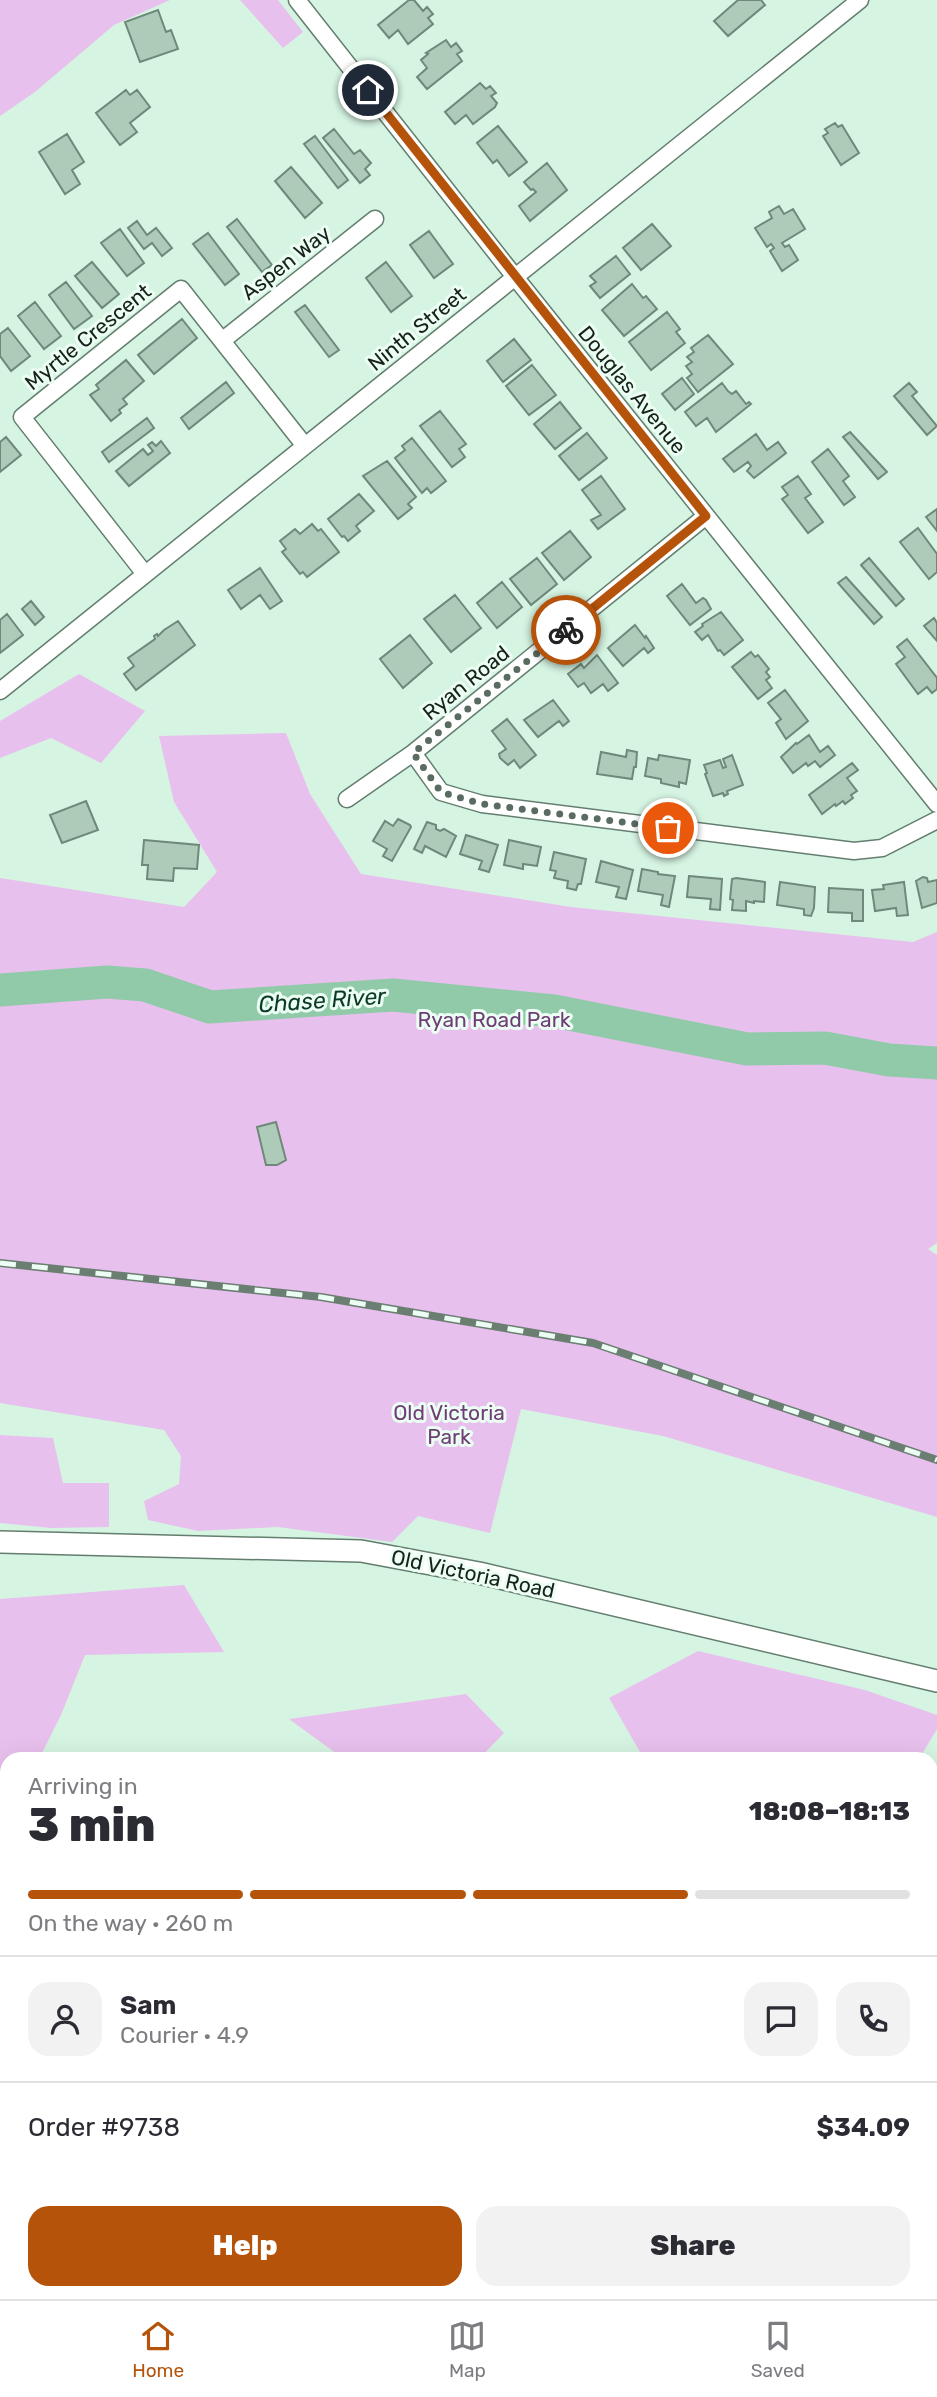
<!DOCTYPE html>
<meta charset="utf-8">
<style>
body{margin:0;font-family:Rubik,sans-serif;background:#f2f2f3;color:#2b2b33;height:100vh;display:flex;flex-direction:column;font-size:26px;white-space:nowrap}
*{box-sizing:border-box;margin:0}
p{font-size:23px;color:#7c7c81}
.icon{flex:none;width:38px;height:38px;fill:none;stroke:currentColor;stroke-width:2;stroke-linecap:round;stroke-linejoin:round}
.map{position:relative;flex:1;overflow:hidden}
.sheet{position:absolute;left:0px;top:1752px;width:938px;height:548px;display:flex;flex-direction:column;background:#fff;border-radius:21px 21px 0 0;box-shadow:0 7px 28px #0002}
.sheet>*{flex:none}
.pin{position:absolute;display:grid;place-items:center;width:60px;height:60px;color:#fff;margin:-30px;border:4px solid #fff;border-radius:50%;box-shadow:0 2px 7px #0007}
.courier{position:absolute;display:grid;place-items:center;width:70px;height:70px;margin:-35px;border:5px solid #b45309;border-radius:50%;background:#fff;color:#222;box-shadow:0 2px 9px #0007}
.head em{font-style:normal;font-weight:800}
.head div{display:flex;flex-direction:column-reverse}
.head{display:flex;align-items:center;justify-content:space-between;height:119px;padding:0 28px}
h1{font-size:46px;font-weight:800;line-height:52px}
.bar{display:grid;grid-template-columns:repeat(4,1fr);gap:10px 7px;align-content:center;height:84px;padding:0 28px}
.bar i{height:9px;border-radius:5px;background:#e1e1e2}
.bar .active{background:#b45309}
.bar p{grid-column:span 4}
.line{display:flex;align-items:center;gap:18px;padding:0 28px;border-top:2px solid #e1e1e2}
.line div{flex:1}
.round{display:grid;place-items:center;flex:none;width:74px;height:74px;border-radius:21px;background:#f2f2f3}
.primary-button{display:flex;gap:14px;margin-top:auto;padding:14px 28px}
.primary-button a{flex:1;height:80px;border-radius:21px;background:#b45309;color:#fff;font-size:28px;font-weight:800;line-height:80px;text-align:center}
.primary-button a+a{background:#f2f2f3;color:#2b2b33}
.menu{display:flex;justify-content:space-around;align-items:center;height:98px;border-top:2px solid #e1e1e2;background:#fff;font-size:19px;color:#7c7c81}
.menu a{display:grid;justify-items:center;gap:4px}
.menu .active{color:#b45309}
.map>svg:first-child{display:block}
.green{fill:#e8c0ed}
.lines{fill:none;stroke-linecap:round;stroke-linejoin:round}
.river{stroke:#90caa9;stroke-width:33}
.building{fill:#aecbba;stroke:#6e8979;stroke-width:2}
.minor-casing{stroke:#637e6e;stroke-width:19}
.tertiary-casing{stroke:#637e6e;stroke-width:24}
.minor{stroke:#fff;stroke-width:16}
.tertiary{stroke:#fff;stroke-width:21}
.rail-casing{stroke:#6b7e72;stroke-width:8}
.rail{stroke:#ecfef3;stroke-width:5;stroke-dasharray:16;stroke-linecap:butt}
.done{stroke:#5a6c61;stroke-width:7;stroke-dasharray:0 12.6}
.route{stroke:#b45309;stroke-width:9}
.labels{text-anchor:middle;stroke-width:6;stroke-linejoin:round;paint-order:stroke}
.street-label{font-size:21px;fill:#17221b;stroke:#ecfef3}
.park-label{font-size:21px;fill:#6f3d76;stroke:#ecfef3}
.water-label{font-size:23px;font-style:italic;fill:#0b3b26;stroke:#ecfef3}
</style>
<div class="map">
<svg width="937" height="2299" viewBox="0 0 937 2299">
<rect width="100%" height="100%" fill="#d6f4e2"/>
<!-- green -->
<path class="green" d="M 0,0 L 170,0 L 114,25 L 35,92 L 0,116 Z
M 240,0 L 278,0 L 303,32 L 283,48 Z
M 79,674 L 145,711 L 101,763 L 51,738 L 0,758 L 0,721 Z
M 286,733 L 310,794 L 361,874 L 571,907 L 913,942 L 937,932 L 937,1243 L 928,1249 L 937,1255 L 937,1517 L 663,1436 L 521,1409 L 490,1533 L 418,1516 L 392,1542 L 278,1527 L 198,1531 L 148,1520 L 144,1501 L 179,1484 L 181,1456 L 164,1430 L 0,1403 L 0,878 L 184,907 L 217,872 L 174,802 L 159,736 Z
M 0,1435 L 53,1438 L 63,1483 L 109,1483 L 109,1527 L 51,1528 L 0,1523 Z
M 184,1585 L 224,1652 L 85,1655 L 61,1715 L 39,1759 L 7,1759 L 7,1969 L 0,1968 L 0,1599 Z
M 698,1651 L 865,1690 L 937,1715 L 937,1729 L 919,1759 L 644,1759 L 609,1698 Z
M 466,1694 L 504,1733 L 479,1759 L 411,1759 L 337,1754 L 289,1719 Z
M 931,1772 L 937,1777 L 937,1866 L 931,1862 Z
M 931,2152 L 937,2153 L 937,2245 L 932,2248 Z
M 0,2274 L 7,2276 L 7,2292 L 72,2293 L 97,2299 L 0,2299 Z
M 246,2293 L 355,2293 L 370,2299 L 245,2299 Z
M 745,2293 L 745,2292 L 851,2293 L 843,2299 L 746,2299 Z"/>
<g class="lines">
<!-- river -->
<path class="river" d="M 0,990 L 107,982 L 145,985 L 210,1007 L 393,995 L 554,1011 L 747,1049 L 825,1048 L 889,1060 L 937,1063"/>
</g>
<!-- building -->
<path class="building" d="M 409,0 L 414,0 L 423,11 L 427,7 L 433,14 L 428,18 L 433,24 L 408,44 L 398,30 L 389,38 L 378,25 Z
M 738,0 L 761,0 L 765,5 L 728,36 L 714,21 Z
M 158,10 L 166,32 L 171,30 L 178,49 L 140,62 L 125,22 Z
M 446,40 L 451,47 L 456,43 L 462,51 L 457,54 L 462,61 L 427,89 L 417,77 L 427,68 L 421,60 L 428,54 L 426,53 Z
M 480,83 L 486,89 L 490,86 L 496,93 L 491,96 L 497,103 L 495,107 L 473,124 L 466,115 L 455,124 L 445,112 Z
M 126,90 L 130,95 L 137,90 L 150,107 L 130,123 L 137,132 L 120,145 L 96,113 Z
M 835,123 L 838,127 L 842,125 L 859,153 L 841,165 L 823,136 L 828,133 L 825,129 Z
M 498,126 L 527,162 L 509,176 L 497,160 L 493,163 L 477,143 Z
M 334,129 L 354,154 L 360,150 L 371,163 L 365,169 L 370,175 L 360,183 L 323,138 Z
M 67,134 L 84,162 L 72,170 L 80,184 L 65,194 L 39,152 Z
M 315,136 L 348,180 L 338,188 L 304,144 Z
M 547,163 L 567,190 L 530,221 L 519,206 L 536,192 L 533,189 L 531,190 L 524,182 Z
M 291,167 L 322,203 L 305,218 L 275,181 Z
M 779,206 L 784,214 L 793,209 L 805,229 L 782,243 L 785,247 L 789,245 L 798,260 L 782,271 L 770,251 L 774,248 L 771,244 L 767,247 L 755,228 L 772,218 L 769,212 Z
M 237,219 L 272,265 L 262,272 L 227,227 Z
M 137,221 L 147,235 L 156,228 L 172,248 L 162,256 L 152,243 L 144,249 L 128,228 Z
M 652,224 L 671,246 L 641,270 L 623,248 Z
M 120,229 L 144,263 L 127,276 L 101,243 Z
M 429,231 L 453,264 L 434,278 L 410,245 Z
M 208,233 L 239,274 L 225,285 L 193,244 Z
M 616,256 L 630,274 L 600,298 L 590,286 L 596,282 L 590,276 Z
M 92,262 L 119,294 L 102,308 L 75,276 Z
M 386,262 L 412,296 L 391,312 L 366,278 Z
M 66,282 L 92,316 L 74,329 L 49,295 Z
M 632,284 L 643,298 L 646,296 L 657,309 L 624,336 L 602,310 Z
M 35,302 L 61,336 L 44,349 L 18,316 Z
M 305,305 L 339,350 L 329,357 L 295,312 Z
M 667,312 L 680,329 L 676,332 L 685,343 L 651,370 L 629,342 Z
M 182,319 L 197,338 L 154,374 L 138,355 Z
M 8,328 L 30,356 L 11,371 L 0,356 L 0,334 Z
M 708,335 L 733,364 L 698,392 L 687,378 L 692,374 L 686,366 L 692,362 L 687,357 L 694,352 L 691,348 Z
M 514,339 L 531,360 L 503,382 L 487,361 Z
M 126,360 L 144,381 L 123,399 L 127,404 L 119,410 L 121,413 L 111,421 L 90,395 L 99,389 L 96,385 Z
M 532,365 L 556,395 L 529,415 L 506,386 Z
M 682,378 L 694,394 L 675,410 L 662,394 Z
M 226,382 L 234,393 L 189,429 L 181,418 Z
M 722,383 L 728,391 L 732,394 L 736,391 L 746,404 L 749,402 L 751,404 L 716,432 L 707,418 L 696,426 L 685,412 Z
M 909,383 L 917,392 L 912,396 L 937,426 L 927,435 L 894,396 Z
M 560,402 L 581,428 L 555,449 L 534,424 Z
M 440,411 L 466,444 L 459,449 L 465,457 L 452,467 L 420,426 Z
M 147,418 L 154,428 L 109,462 L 102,452 Z
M 850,432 L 887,472 L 878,479 L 843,437 Z
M 587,433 L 607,458 L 579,480 L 559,456 Z
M 756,434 L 767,450 L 778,442 L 786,453 L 754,478 L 747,471 L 751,466 L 748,462 L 734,472 L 723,459 Z
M 6,437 L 21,455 L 0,472 L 0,442 Z
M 412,438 L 446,481 L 431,493 L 427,488 L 422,493 L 395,458 L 405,450 L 402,446 Z
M 161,441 L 170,453 L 129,486 L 116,471 L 143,449 L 148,455 L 153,451 L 148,445 L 152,442 L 156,446 Z
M 828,449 L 849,476 L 843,481 L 855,497 L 844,505 L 812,462 Z
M 387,461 L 416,497 L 408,504 L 412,508 L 398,519 L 363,476 Z
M 601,476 L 625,509 L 598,529 L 591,520 L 601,515 L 582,490 Z
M 798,476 L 811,494 L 805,498 L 823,522 L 808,533 L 782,499 L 788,495 L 782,487 Z
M 359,494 L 374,511 L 356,526 L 360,531 L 348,541 L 344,536 L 342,537 L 328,519 Z
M 937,509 L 937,531 L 926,517 Z
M 312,524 L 318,531 L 321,529 L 339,552 L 307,577 L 303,572 L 300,574 L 282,552 L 286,549 L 280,541 L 295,529 L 300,534 Z
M 918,528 L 937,554 L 937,572 L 929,579 L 900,542 Z
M 570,531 L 591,557 L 564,580 L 542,553 Z
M 537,558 L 557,584 L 531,605 L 510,579 Z
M 869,558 L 904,599 L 896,606 L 861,565 Z
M 260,568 L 282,601 L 270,609 L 260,595 L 241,609 L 228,590 Z
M 846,577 L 882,617 L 874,624 L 838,583 Z
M 502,582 L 522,607 L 497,628 L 477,603 Z
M 682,584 L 696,603 L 703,598 L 706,600 L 711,609 L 690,625 L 667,596 Z
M 455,595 L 481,628 L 451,652 L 424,619 Z
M 31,601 L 44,617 L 35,625 L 22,609 Z
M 721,612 L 743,640 L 724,655 L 720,650 L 718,651 L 708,635 L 702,640 L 695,632 L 703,626 L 702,624 Z
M 7,614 L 23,635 L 0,653 L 0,620 Z
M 934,618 L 937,623 L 937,641 L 924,626 Z
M 178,621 L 195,645 L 136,690 L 124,674 L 134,666 L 128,658 L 155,639 L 154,636 L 157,634 L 158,636 L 164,630 Z
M 635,625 L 645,638 L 646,636 L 654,648 L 648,653 L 644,648 L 623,666 L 608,648 Z
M 410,635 L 432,663 L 403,688 L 380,659 Z
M 907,639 L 937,678 L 937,689 L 932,693 L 927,687 L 918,694 L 896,664 L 905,657 L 897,647 Z
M 751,652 L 755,657 L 758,655 L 769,669 L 766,672 L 770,677 L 766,680 L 772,688 L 758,699 L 732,667 Z
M 597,655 L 618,683 L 608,691 L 603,684 L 591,693 L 584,683 L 578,687 L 568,674 L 581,664 L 584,668 Z
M 785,690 L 808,721 L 786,739 L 776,723 L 781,719 L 768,703 Z
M 553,700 L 569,721 L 563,726 L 559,721 L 538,737 L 524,720 Z
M 507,719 L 536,755 L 520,768 L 514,760 L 508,765 L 500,758 L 499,754 L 506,749 L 492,731 Z
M 809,735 L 820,752 L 828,746 L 835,755 L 820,767 L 815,761 L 808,766 L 806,763 L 793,773 L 781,757 L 796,743 L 797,744 Z
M 627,750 L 637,752 L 636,767 L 634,767 L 632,779 L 597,774 L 601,752 L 626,757 Z
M 659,755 L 690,760 L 686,784 L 679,782 L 679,787 L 661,783 L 661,779 L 645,776 L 648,758 L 658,760 Z
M 732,755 L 743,785 L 727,791 L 728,794 L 724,796 L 723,793 L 713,796 L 705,774 L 707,773 L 704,765 L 720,760 L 723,768 L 726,767 L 723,759 Z
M 852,763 L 858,770 L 847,778 L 857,791 L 851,795 L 853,798 L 845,804 L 843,801 L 836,806 L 835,804 L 822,814 L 809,795 Z
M 86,801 L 98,830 L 62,843 L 50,815 Z
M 398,819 L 410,825 L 411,827 L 392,861 L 383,856 L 387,849 L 373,841 L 385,821 L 393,826 Z
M 427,822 L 436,825 L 436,829 L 440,831 L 444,829 L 456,836 L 446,857 L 425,846 L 422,853 L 414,849 Z
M 466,835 L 498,845 L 489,872 L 479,869 L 482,861 L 460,854 Z
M 144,840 L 199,845 L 197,869 L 174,868 L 173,881 L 147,879 L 148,865 L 142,865 Z
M 509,840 L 541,847 L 537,866 L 523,864 L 523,869 L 504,865 Z
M 554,852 L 586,859 L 581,884 L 578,884 L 576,890 L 567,888 L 568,881 L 554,878 L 556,871 L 550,870 Z
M 601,861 L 633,870 L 626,899 L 616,897 L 619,887 L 596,882 Z
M 642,869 L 658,872 L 658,874 L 675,876 L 669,907 L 661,905 L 663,895 L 638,891 Z
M 689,876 L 722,879 L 720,910 L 710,909 L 711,899 L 687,897 Z
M 923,877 L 927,878 L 928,882 L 937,880 L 937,903 L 922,908 L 916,881 Z
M 736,878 L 765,882 L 764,902 L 754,901 L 754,903 L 746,901 L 746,911 L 732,910 L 733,900 L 730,899 L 732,879 Z
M 780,882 L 815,887 L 814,908 L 811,916 L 804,915 L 804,909 L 777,905 Z
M 904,882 L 908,915 L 897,916 L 896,908 L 875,911 L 872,890 L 884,889 L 883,885 Z
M 829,888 L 863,890 L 863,921 L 852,921 L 852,913 L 828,912 Z
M 276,1122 L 286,1160 L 277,1165 L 266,1165 L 257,1127 Z"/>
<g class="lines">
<defs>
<path id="minor" d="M 297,0 L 515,277 L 937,804
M 223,340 L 375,219
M 145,574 L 22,417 L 181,289 L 305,446
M 0,691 L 860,0
M 413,753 L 441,792 L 482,804 L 854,851 L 882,848 L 937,820
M 347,799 L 413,753 L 706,516
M 931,2282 L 937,2288"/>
<path id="tertiary" d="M 0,1542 L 361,1551 L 479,1573 L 937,1681"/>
</defs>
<!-- minor casing -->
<use href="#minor" class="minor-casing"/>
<!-- tertiary casing -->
<use href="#tertiary" class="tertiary-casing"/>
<!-- minor -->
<use href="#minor" class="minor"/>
<!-- tertiary -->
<use href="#tertiary" class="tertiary"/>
<defs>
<path id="rail" d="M 0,1263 L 321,1297 L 593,1343 L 937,1460"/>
</defs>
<!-- rail casing -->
<use href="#rail" class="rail-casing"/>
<!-- rail -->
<use href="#rail" class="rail"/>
</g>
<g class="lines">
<!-- done -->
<path class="done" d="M 566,630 L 413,753 L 441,792 L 482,804 L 668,828"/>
<!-- route -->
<path class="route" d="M 368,90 L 706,516 L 566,630"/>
</g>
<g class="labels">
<!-- street labels -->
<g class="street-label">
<text transform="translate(286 263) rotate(-38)" y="7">Aspen Way</text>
<text transform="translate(417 329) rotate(-39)" y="7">Ninth Street</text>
<text transform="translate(88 337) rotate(-39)" y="7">Myrtle Crescent</text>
<text transform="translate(632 390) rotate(51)" y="7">Douglas Avenue</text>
<text transform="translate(466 683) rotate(-39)" y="7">Ryan Road</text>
<text transform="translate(473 1574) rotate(12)" y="7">Old Victoria Road</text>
</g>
<!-- park labels -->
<g class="park-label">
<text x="494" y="1027">Ryan Road Park</text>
<text x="449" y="1420">Old Victoria<tspan x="449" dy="24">Park</tspan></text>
</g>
<!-- water labels -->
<g class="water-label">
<text transform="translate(322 1000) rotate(-4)" y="8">Chase River</text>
</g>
</g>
</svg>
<div class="pin" style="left:668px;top:828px;background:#ea580c"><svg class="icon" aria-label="bag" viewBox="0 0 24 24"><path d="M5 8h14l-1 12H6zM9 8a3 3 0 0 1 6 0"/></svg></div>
<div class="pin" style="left:368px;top:90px;background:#1f2937"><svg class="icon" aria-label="home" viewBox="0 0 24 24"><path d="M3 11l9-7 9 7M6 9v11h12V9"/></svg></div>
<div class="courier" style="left:566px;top:630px"><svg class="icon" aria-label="bike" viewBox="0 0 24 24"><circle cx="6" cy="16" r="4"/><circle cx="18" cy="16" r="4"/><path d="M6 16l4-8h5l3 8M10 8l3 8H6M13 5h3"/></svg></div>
<section class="sheet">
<div class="head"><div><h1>3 min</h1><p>Arriving in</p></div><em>18:08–18:13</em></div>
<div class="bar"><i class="active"></i><i class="active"></i><i class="active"></i><i></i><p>On the way · 260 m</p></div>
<div class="line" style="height:126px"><a class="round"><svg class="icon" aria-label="person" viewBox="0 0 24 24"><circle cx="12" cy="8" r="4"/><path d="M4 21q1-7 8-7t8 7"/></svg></a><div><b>Sam</b><p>Courier · 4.9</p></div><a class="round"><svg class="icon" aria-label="chat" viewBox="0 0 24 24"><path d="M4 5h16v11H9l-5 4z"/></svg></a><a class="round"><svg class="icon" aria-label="phone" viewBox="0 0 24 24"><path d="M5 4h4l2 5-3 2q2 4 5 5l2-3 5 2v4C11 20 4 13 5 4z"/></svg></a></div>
<div class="line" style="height:91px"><div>Order #9738</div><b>$34.09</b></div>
<div class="primary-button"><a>Help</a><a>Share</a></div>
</section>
</div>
<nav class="menu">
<a class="active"><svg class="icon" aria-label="home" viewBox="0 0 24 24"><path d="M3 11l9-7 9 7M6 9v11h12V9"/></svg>Home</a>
<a><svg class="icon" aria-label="map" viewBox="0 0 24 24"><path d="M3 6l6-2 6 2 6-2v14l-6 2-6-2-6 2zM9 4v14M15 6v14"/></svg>Map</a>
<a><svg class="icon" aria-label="saved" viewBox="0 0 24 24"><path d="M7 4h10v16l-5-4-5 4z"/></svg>Saved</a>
</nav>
